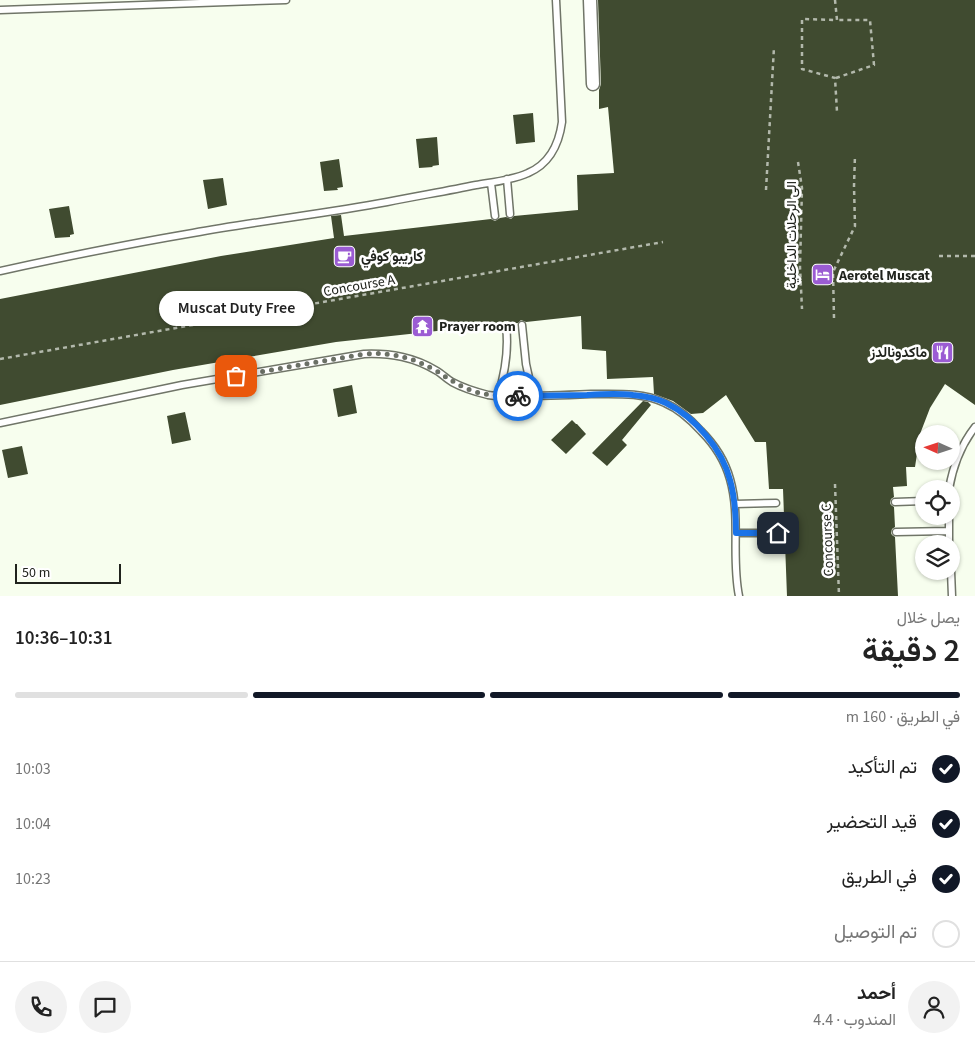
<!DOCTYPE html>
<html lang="ar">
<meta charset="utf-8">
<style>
body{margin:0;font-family:"Source Sans 3",Vazirmatn,sans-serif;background:#f2f2f2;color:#222;direction:rtl;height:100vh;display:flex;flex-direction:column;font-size:19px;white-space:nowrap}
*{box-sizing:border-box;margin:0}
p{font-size:16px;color:#767676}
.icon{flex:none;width:28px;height:28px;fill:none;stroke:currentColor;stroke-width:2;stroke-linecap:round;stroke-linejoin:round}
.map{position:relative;height:596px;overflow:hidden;direction:ltr}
.side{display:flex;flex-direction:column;background:#fff;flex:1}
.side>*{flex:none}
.needle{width:32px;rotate:273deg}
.tools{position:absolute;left:915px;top:425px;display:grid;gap:10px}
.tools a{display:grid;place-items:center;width:45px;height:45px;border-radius:50%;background:#fff;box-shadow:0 1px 4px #0004;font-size:25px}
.scale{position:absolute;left:15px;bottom:12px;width:106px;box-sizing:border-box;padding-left:5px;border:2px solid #20231d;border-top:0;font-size:14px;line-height:18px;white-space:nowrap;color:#20231d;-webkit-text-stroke:4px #fff;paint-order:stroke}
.pin{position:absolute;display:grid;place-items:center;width:42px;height:42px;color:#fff;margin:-21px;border-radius:10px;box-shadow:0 2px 8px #0006}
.courier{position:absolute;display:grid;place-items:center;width:50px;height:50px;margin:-25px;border:4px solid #1a73e8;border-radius:50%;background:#fff;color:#222;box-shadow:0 1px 6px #0007}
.bubble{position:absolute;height:35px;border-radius:18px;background:#fff;box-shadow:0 1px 4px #0004;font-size:16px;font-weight:600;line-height:35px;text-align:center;direction:rtl}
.head em{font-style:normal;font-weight:600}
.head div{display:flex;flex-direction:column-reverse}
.head{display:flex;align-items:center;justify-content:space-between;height:85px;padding:0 15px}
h1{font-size:32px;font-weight:600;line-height:38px}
.bar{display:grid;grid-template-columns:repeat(4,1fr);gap:8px 5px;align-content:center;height:60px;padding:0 15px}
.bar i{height:6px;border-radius:4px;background:#e0e0e0}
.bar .on{background:#111827}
.bar p{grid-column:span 4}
.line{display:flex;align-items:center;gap:12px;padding:0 15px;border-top:1px solid #e0e0e0}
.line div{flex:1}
.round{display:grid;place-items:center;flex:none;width:52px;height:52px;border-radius:26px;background:#f2f2f2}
ol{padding:0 15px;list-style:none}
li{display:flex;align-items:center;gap:15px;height:55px}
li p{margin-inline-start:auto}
li .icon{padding:5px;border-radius:50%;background:#111827;color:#fff;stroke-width:4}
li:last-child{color:#767676}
li i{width:28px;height:28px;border:2px solid #e0e0e0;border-radius:50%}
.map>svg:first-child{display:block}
.building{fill:#404b30}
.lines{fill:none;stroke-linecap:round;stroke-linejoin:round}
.service-casing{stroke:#707568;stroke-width:9}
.minor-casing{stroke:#707568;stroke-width:15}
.path{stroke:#b3b9ac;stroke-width:2.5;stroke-dasharray:4 4;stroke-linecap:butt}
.service{stroke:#fff;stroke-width:6}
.minor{stroke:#fff;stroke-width:12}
.done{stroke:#6b7066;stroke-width:5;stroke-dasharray:0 9}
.route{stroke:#1a73e8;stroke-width:6}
.labels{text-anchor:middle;stroke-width:5;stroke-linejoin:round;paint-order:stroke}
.street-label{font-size:14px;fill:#20231d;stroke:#fff}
.poi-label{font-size:14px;font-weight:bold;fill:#20231d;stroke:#fff;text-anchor:start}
</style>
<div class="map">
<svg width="975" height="596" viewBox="0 0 975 596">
<rect width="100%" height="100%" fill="#f7feee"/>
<!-- building -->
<path class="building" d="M 598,0 L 975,0 L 975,405 L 945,384 L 930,408 L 920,434 L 915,467 L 906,467 L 907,486 L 893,487 L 894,497 L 891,499 L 890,503 L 891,505 L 894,507 L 895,527 L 892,529 L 891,533 L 892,535 L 895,537 L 898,596 L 787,596 L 783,489 L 769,489 L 766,442 L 755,442 L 726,395 L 703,413 L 691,414 L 673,401 L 654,394 L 653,377 L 607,379 L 606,351 L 582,349 L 581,316 L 526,322 L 521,320 L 518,323 L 510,324 L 508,321 L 505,321 L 501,324 L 336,342 L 173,370 L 0,405 L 0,299 L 221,256 L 334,238 L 331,216 L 341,215 L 344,236 L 491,219 L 495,221 L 500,218 L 506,217 L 511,219 L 514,216 L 578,210 L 577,175 L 614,173 L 608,107 L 599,109 L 599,90 L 601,84 Z
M 533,113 L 535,142 L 516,144 L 513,115 Z
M 437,137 L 439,165 L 432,166 L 433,167 L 419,168 L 416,139 Z
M 339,159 L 343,187 L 337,188 L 338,190 L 324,191 L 320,162 Z
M 223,178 L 227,205 L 208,209 L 203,180 Z
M 69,206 L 74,234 L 70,235 L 70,237 L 55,238 L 49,209 Z
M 352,385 L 357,413 L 338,417 L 333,389 Z
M 643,401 L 648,402 L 651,405 L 622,440 L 627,445 L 607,466 L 592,453 Z
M 185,412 L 191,440 L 172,444 L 167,416 Z
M 572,420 L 576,424 L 577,424 L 586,434 L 566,454 L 551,440 Z
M 22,446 L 28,474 L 8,478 L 2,450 Z"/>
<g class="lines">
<defs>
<path id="service" d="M 0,10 L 286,0
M 507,179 L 510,214
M 491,183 L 495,216
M 0,271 C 64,257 128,244 193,233 C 258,221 323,214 387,202 C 417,196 447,191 476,185 C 493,182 513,180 528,173 C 549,164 559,144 562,122 L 556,0
M 522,325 L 526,364 L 533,396
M 498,396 C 505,373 509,350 506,326
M 0,423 L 182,385 L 364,354 C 391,353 414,357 437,371 C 442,374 447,379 452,382 C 463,388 476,392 488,395 C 499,397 511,396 522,396 C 545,396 568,395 591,394 C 616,394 642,392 665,403 C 679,409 691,420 701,431 C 714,444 725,461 730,479 C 741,517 731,557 739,596
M 949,489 C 953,466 961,445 975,427
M 895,502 L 924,501
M 735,504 L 776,503
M 949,516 L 949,544
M 896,532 L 948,531
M 736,533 L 778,533
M 951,571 L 952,596"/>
<path id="minor" d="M 590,0 L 593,84"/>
</defs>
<!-- service casing -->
<use href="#service" class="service-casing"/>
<!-- minor casing -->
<use href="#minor" class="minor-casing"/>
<!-- path -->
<path class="path" d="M 835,0 L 837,20 L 802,19 L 802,69 L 835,78 L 837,112
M 836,78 L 874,65 L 870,20 L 837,20
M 798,162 L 802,188 L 800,267 L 802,309
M 766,190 L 774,47
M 939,256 L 975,256
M 834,318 L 833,272 L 855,226 L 854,186 L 855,155
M 0,359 L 663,242
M 835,484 L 839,596"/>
<!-- service -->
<use href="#service" class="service"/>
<!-- minor -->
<use href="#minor" class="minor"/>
</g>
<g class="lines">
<!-- done -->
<path class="done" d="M 236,376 L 364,354 C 391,352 411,357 435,370 C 446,377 456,384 468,389 C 484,396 501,396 518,396"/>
<!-- route -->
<path class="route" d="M 518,396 C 541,396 564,395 587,395 C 602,394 617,393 633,395 C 644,396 656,398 666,403 C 695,417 722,449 730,480 C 735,498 736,515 736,533 L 778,533"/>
</g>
<!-- icons -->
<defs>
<symbol id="cafe-square" viewBox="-11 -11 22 22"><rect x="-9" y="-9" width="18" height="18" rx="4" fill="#9b5cd3" stroke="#fff"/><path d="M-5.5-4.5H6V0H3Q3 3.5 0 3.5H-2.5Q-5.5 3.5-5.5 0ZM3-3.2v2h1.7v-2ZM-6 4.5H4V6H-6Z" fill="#fff"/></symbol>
<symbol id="hotel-square" viewBox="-11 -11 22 22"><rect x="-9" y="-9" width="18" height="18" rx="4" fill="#9b5cd3" stroke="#fff"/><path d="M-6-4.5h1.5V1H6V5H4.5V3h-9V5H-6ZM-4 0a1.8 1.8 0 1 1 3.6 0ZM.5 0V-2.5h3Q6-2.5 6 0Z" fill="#fff"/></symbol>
<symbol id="temple-square" viewBox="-11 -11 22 22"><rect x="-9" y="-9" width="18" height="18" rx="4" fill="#9b5cd3" stroke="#fff"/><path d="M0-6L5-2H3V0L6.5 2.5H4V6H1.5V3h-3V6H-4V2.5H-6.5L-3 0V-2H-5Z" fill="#fff"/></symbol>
<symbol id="restaurant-square" viewBox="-11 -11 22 22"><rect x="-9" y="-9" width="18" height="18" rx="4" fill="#9b5cd3" stroke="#fff"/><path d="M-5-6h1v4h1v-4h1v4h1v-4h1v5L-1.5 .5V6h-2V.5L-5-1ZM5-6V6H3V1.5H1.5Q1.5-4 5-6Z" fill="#fff"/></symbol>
</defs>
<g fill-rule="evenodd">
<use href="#cafe-square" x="332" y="244" width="25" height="25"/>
<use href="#hotel-square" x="810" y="262" width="25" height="25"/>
<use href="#temple-square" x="410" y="314" width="25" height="25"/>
<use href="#restaurant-square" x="930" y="340" width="25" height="25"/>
</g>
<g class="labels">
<!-- street labels -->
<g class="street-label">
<text transform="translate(791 235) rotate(-90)" y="5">الى الرحلات الداخلية</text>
<text transform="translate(359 285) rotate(-10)" y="5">Concourse A</text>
<text transform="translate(827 540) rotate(-92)" y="5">Concourse C</text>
</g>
<!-- poi labels -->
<g class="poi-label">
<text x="361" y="261">كاريبو كوفي</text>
<text x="839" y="280">Aerotel Muscat</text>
<text x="439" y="331">Prayer room</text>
<text x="927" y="357" text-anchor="end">ماكدونالدز</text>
</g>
</g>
</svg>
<div class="tools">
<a><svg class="needle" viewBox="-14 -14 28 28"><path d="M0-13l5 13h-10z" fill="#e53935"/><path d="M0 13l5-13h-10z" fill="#767676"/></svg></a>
<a><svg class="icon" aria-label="locate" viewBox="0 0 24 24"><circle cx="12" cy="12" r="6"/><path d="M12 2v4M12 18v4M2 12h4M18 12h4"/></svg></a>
<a><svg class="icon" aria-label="layers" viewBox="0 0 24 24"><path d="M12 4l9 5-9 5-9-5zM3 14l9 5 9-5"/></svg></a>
</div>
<div class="scale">50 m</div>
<div class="pin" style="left:236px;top:376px;background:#ea580c"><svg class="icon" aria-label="bag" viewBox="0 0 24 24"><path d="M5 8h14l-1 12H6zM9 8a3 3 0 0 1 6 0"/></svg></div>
<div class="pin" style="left:778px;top:533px;background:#1f2937"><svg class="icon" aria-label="home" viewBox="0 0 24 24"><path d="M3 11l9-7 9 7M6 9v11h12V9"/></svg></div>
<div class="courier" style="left:518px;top:396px"><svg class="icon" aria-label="bike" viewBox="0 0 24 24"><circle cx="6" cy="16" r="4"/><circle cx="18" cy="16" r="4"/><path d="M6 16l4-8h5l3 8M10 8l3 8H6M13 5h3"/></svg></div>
<div class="bubble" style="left:159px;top:291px;width:155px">Muscat Duty Free</div>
</div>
<section class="side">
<div class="head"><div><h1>2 دقيقة</h1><p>يصل خلال</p></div><em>10:31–10:36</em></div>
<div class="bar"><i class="on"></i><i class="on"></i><i class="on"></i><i></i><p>في الطريق · 160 m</p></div>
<ol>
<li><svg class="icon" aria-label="check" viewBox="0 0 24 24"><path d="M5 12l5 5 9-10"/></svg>تم التأكيد<p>10:03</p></li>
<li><svg class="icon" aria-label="check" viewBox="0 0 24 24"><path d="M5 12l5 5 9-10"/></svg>قيد التحضير<p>10:04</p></li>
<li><svg class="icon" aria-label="check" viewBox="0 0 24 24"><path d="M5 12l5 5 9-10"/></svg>في الطريق<p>10:23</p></li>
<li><i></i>تم التوصيل</li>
</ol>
<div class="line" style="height:90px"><a class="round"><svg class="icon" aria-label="person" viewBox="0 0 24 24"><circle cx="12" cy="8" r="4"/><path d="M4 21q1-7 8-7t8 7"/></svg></a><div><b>أحمد</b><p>المندوب · 4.4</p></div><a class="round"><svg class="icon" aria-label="chat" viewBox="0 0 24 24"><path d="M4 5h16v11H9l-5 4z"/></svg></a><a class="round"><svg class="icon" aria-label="phone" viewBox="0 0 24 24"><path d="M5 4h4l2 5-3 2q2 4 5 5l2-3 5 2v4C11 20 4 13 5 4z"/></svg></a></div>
</section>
